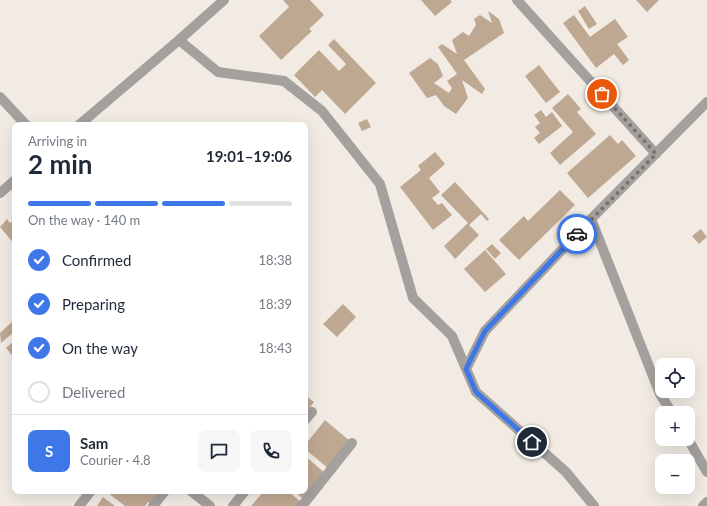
<!DOCTYPE html>
<meta charset="utf-8">
<style>
body{margin:0;font-family:Lato,sans-serif;background:#f6f6f7;color:#1f2937;height:100vh;display:flex;flex-direction:column;font-size:15px;white-space:nowrap}
*{box-sizing:border-box;margin:0}
p{font-size:13px;color:#747a83}
.icon{flex:none;width:22px;height:22px;fill:none;stroke:currentColor;stroke-width:2;stroke-linecap:round;stroke-linejoin:round}
.map{position:relative;flex:1;overflow:hidden}
.details{position:absolute;left:12px;top:122px;width:296px;height:372px;display:flex;flex-direction:column;background:#fff;border-radius:8px;box-shadow:0 4px 16px #0002}
.details>*{flex:none}
.tools{position:absolute;left:655px;top:358px;display:grid;gap:8px}
.tools a{display:grid;place-items:center;width:40px;height:40px;border-radius:8px;background:#fff;box-shadow:0 4px 16px #0002;font-size:20px}
.pin{position:absolute;display:grid;place-items:center;width:34px;height:34px;color:#fff;margin:-17px;border:2px solid #fff;border-radius:50%;box-shadow:0 1px 4px #0007}
.courier{position:absolute;display:grid;place-items:center;width:40px;height:40px;margin:-20px;border:3px solid #3e77e7;border-radius:50%;background:#fff;color:#222;box-shadow:0 1px 5px #0007}
.overview em{font-style:normal;font-weight:700}
.overview div{display:flex;flex-direction:column-reverse}
.overview{display:flex;align-items:center;justify-content:space-between;height:68px;padding:0 16px}
h1{font-size:26px;font-weight:700;line-height:30px}
.bar{display:grid;grid-template-columns:repeat(4,1fr);gap:6px 4px;align-content:center;height:48px;padding:0 16px}
.bar i{height:5px;border-radius:3px;background:#e0e1e3}
.bar .current{background:#3e77e7}
.bar p{grid-column:span 4}
.line{display:flex;align-items:center;gap:10px;padding:0 16px;border-top:1px solid #e0e1e3}
.line div{flex:1}
.round{display:grid;place-items:center;flex:none;width:42px;height:42px;border-radius:8px;background:#f6f6f7}
ol{padding:0 16px;list-style:none}
li{display:flex;align-items:center;gap:12px;height:44px}
li p{margin-inline-start:auto}
li .icon{padding:4px;border-radius:50%;background:#3e77e7;color:#fff;stroke-width:4}
li:last-child{color:#747a83}
li i{width:22px;height:22px;border:2px solid #e0e1e3;border-radius:50%}
.map>svg:first-child{display:block}
.building{fill:#bfa892}
.lines{fill:none;stroke-linecap:round;stroke-linejoin:round}
.street{stroke:#a3a09d;stroke-width:10}
.done{stroke:#77736e;stroke-width:4;stroke-dasharray:0 7.2}
.route{stroke:#3e77e7;stroke-width:5}
</style>
<div class="map">
<svg width="707" height="506" viewBox="0 0 707 506">
<rect width="100%" height="100%" fill="#f1ebe4"/>
<!-- building -->
<path class="building" d="M 283,0 L 310,0 L 324,15 L 309,29 L 312,31 L 281,60 L 259,36 L 289,7 Z
M 421,0 L 450,0 L 452,2 L 435,16 Z
M 636,0 L 659,0 L 647,12 Z
M 585,6 L 597,24 L 589,29 L 578,11 Z
M 488,11 L 499,19 L 504,33 L 464,60 L 485,89 L 482,94 L 462,80 L 468,98 L 456,114 L 444,106 L 436,95 L 427,98 L 409,73 L 430,58 L 438,64 L 443,76 L 434,83 L 449,93 L 452,88 L 447,81 L 457,74 L 438,47 L 442,44 L 457,54 L 452,40 L 463,32 L 469,36 L 476,25 L 474,19 L 480,15 L 492,23 Z
M 574,15 L 590,37 L 615,19 L 628,37 L 617,44 L 629,60 L 623,65 L 614,54 L 596,68 L 563,23 Z
M 334,39 L 376,83 L 345,114 L 322,90 L 315,97 L 294,75 L 319,50 L 339,71 L 346,64 L 328,45 Z
M 539,65 L 560,92 L 546,103 L 525,76 Z
M 568,94 L 581,109 L 577,112 L 596,134 L 560,165 L 550,153 L 573,132 L 552,108 Z
M 541,110 L 546,117 L 552,112 L 562,126 L 539,144 L 534,138 L 540,133 L 535,127 L 540,123 L 534,115 Z
M 367,119 L 371,127 L 362,131 L 358,123 Z
M 610,135 L 618,144 L 622,140 L 636,156 L 588,198 L 567,173 Z
M 435,152 L 445,164 L 429,178 L 440,192 L 432,198 L 438,205 L 442,203 L 452,215 L 433,230 L 400,187 L 421,170 L 418,166 Z
M 455,182 L 489,219 L 487,221 L 481,214 L 469,225 L 479,235 L 455,259 L 444,246 L 468,223 L 441,195 Z
M 560,190 L 575,205 L 519,260 L 499,240 L 524,216 L 528,221 Z
M 7,219 L 10,223 L 15,219 L 15,245 L 0,227 Z
M 701,229 L 707,237 L 699,244 L 692,236 Z
M 492,244 L 501,253 L 495,259 L 486,249 Z
M 485,250 L 506,274 L 485,292 L 464,269 Z
M 343,304 L 356,317 L 337,337 L 323,324 Z
M 13,321 L 15,324 L 15,331 L 1,343 L 0,333 Z
M 15,340 L 15,359 L 6,348 Z
M 305,395 L 314,402 L 305,414 Z
M 325,420 L 351,442 L 329,469 L 305,449 L 305,445 Z
M 305,456 L 325,473 L 303,499 L 294,491 L 305,491 Z
M 109,491 L 159,491 L 150,503 L 148,502 L 145,506 L 125,506 L 108,493 Z
M 264,491 L 288,491 L 302,503 L 300,506 L 251,506 Z
M 103,497 L 115,506 L 97,506 Z"/>
<g class="lines">
<!-- street -->
<path class="street" d="M 224,0 L 179,40 L 218,72 L 284,81 L 322,111 L 380,184 L 413,298 L 452,336 L 476,392 L 566,472 L 594,506
M 517,0 L 656,154
M 0,97 L 26,125
M 79,125 L 179,40
M 0,193 L 15,180
M 466,369 L 485,331 L 591,219
M 672,413 L 660,394 L 591,219 L 707,102
M 305,420 L 312,412
M 688,439 L 707,472
M 191,491 L 210,506
M 79,506 L 91,491
M 153,506 L 165,491
M 233,506 L 245,491
M 302,506 L 352,443
M 703,506 L 707,502"/>
</g>
<g class="lines">
<!-- done -->
<path class="done" d="M 577,234 L 656,154 L 602,94"/>
<!-- route -->
<path class="route" d="M 532,442 L 476,392 L 466,369 L 485,331 L 577,234"/>
</g>
</svg>
<div class="tools">
<a><svg class="icon" aria-label="locate" viewBox="0 0 24 24"><circle cx="12" cy="12" r="6"/><path d="M12 2v4M12 18v4M2 12h4M18 12h4"/></svg></a>
<a>+</a>
<a>−</a>
</div>
<div class="pin" style="left:602px;top:94px;background:#ea580c"><svg class="icon" aria-label="bag" viewBox="0 0 24 24"><path d="M5 8h14l-1 12H6zM9 8a3 3 0 0 1 6 0"/></svg></div>
<div class="pin" style="left:532px;top:442px;background:#1f2937"><svg class="icon" aria-label="home" viewBox="0 0 24 24"><path d="M3 11l9-7 9 7M6 9v11h12V9"/></svg></div>
<div class="courier" style="left:577px;top:234px"><svg class="icon" aria-label="car" viewBox="0 0 24 24"><path d="M5 17H2v-5l4-1 3-4h7l3 4 3 1v5h-3M9 17h6M6 11h13"/><circle cx="7" cy="17" r="2"/><circle cx="17" cy="17" r="2"/></svg></div>
<section class="details">
<div class="overview"><div><h1>2 min</h1><p>Arriving in</p></div><em>19:01–19:06</em></div>
<div class="bar"><i class="current"></i><i class="current"></i><i class="current"></i><i></i><p>On the way · 140 m</p></div>
<ol>
<li><svg class="icon" aria-label="check" viewBox="0 0 24 24"><path d="M5 12l5 5 9-10"/></svg>Confirmed<p>18:38</p></li>
<li><svg class="icon" aria-label="check" viewBox="0 0 24 24"><path d="M5 12l5 5 9-10"/></svg>Preparing<p>18:39</p></li>
<li><svg class="icon" aria-label="check" viewBox="0 0 24 24"><path d="M5 12l5 5 9-10"/></svg>On the way<p>18:43</p></li>
<li><i></i>Delivered</li>
</ol>
<div class="line" style="height:72px"><b class="round" style="background:#3e77e7;color:#fff">S</b><div><b>Sam</b><p>Courier · 4.8</p></div><a class="round"><svg class="icon" aria-label="chat" viewBox="0 0 24 24"><path d="M4 5h16v11H9l-5 4z"/></svg></a><a class="round"><svg class="icon" aria-label="phone" viewBox="0 0 24 24"><path d="M5 4h4l2 5-3 2q2 4 5 5l2-3 5 2v4C11 20 4 13 5 4z"/></svg></a></div>
</section>
</div>
